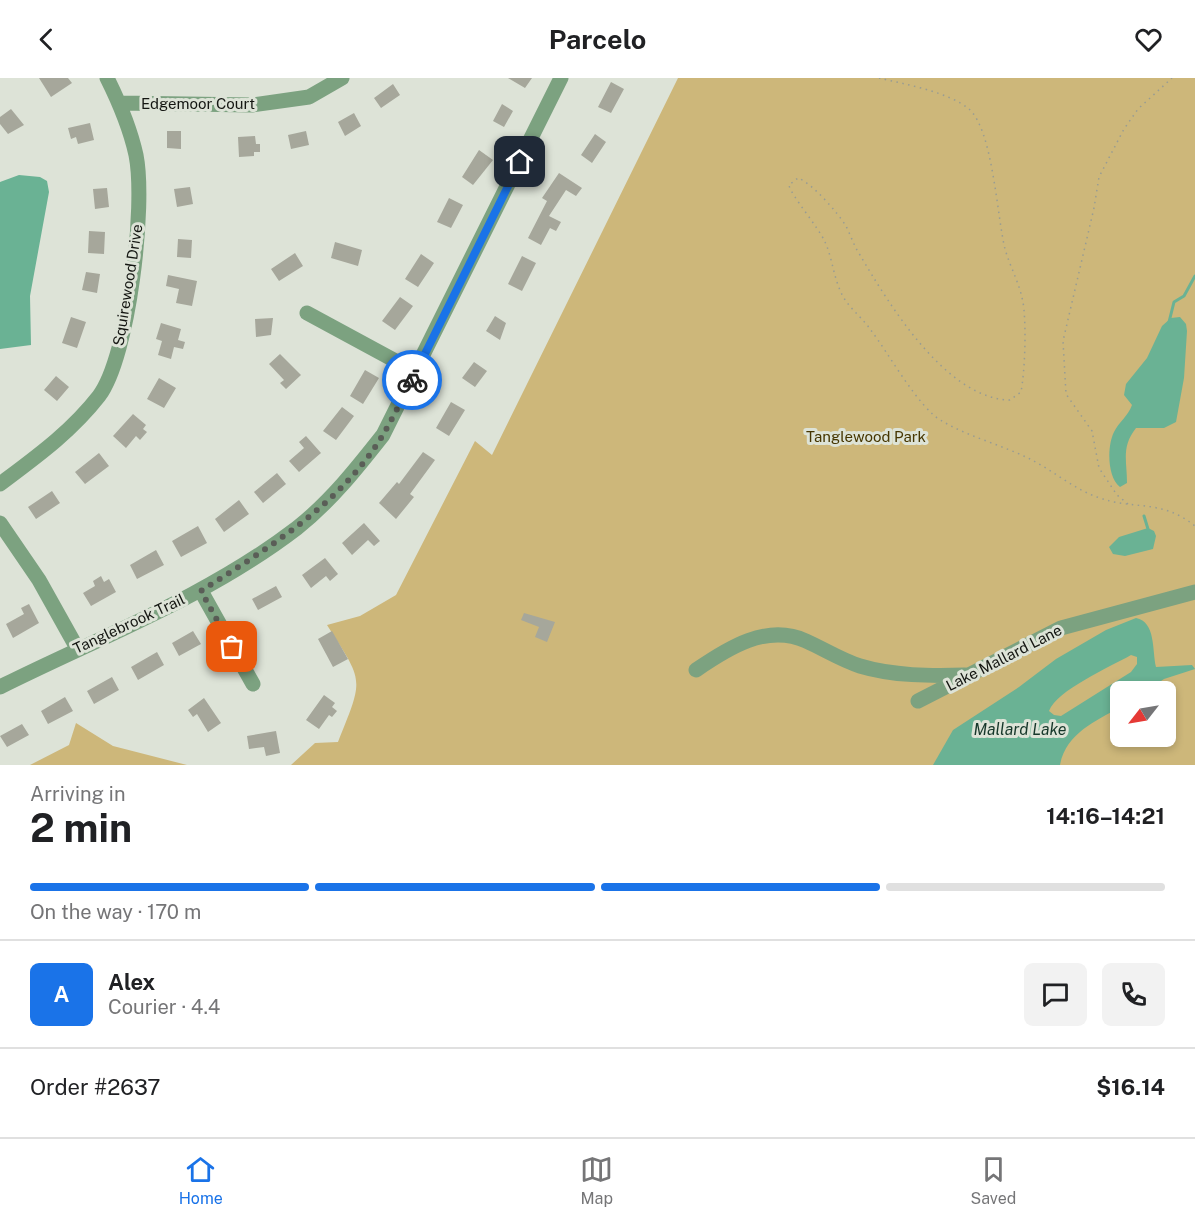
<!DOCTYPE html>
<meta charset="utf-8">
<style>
body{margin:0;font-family:"Public Sans",sans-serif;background:#f2f2f2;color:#202124;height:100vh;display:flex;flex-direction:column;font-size:22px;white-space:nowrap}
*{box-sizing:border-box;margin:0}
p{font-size:20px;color:#757577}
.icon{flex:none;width:33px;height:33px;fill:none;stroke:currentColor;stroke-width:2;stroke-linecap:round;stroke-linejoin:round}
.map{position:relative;height:687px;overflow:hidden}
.sheet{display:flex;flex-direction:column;background:#fff;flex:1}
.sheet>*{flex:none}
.needle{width:39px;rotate:239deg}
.tools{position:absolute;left:1110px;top:603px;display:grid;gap:12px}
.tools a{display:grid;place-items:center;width:66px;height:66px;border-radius:9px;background:#fff;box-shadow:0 3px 9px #0003;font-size:30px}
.pin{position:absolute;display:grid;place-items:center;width:51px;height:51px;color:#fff;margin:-26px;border-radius:12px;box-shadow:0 3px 9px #0006}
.courier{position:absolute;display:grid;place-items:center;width:60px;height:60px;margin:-30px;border:4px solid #1a73e8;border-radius:50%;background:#fff;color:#222;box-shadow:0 2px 8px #0007}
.headline em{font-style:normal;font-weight:700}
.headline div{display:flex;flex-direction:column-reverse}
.headline{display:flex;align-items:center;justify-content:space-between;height:102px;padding:0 30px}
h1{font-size:39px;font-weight:700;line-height:45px}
.bar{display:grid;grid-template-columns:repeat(4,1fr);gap:9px 6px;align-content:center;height:72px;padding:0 30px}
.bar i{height:8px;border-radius:4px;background:#e0e0e0}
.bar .on{background:#1a73e8}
.bar p{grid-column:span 4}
.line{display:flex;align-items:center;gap:15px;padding:0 30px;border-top:2px solid #e0e0e0}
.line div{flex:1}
.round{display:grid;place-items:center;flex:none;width:63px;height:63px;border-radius:9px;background:#f2f2f2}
header{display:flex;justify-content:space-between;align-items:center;height:78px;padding:0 30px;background:#fff;font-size:27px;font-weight:700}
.tab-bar{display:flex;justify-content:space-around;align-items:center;height:84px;border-top:2px solid #e0e0e0;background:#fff;font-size:16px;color:#757577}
.tab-bar a{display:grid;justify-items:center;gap:3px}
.tab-bar .on{color:#1a73e8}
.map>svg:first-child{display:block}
.green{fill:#cdb77a;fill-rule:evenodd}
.water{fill:#6ab294;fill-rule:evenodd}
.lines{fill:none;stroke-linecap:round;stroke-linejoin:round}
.stream{stroke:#6ab294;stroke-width:3}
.building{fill:#a6a79b}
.path{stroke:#989c93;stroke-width:1.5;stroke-dasharray:1.5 4.5;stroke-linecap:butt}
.minor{stroke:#7ca280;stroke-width:15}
.done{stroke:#5a5e57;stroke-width:6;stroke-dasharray:0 10.8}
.route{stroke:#1a73e8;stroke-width:8}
.labels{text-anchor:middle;stroke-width:6;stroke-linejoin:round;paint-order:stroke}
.street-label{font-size:15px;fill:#141612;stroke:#dde3d7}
.park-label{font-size:15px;fill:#463601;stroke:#dde3d7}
.water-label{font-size:16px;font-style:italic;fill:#16372a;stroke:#dde3d7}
</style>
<header><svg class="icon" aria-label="back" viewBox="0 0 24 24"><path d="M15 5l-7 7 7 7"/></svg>Parcelo<svg class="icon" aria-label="heart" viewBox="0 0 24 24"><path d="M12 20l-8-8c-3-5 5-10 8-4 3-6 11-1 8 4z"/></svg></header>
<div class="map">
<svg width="1195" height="687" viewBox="0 0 1195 687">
<rect width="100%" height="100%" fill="#dde3d7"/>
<!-- green -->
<path class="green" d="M 678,0 L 1195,0 L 1195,687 L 291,687 L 315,665 L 338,664 C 364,599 364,605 327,547 L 360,538 L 396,517 L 475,363 L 492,377 ZM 1120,614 L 1166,614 L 1166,658 L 1120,658 Z
M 76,645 L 113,668 L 187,687 L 30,687 L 69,667 Z"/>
<!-- water -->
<path class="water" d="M 19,97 L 40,99 L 47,103 L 49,114 L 30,218 L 31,267 L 0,271 L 0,104 Z
M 1180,239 L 1186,246 L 1187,253 L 1184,300 L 1176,344 L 1164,350 L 1136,350 C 1121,369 1127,383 1127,405 L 1120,409 C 1107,399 1107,368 1114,354 C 1119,344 1128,338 1132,327 L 1124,317 L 1126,306 L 1147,280 L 1162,248 L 1171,240 Z
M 1148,450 L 1154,453 L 1156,458 L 1153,471 L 1125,478 L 1113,476 L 1109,469 L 1119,459 Z
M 1136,540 C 1156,544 1152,572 1156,589 L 1192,587 L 1195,591 L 1164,601 L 1146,613 L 1120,614 L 1120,629 C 1095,644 1066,655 1060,687 L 933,687 L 953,652 L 1019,609 L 1056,581 L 1106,552 ZM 1131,577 L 1137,579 L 1137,586 L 1131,594 L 1061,638 L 1054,637 L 1049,633 C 1057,612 1110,589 1131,577 Z"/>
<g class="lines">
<!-- stream -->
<path class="stream" d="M 1169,244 L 1174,224 L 1184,218 L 1195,198
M 1144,438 L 1148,451"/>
</g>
<!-- building -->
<path class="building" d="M 39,0 L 68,0 L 72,5 L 51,19 Z
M 508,0 L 532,0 L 525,10 Z
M 611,4 L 624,11 L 611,35 L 598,29 Z
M 393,6 L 400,17 L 381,30 L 374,20 Z
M 502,26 L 513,33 L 504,49 L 493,43 Z
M 11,31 L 24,47 L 8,56 L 0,46 L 0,39 Z
M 354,35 L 361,48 L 345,58 L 338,44 Z
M 90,45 L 94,62 L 78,66 L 76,59 L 71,61 L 68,50 Z
M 167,53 L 181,53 L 181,71 L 167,70 Z
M 306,53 L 309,67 L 291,71 L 288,57 Z
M 595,56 L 606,64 L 592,85 L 581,77 Z
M 255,58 L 256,66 L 260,66 L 260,74 L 254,74 L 254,78 L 239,79 L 238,59 Z
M 479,72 L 493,82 L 473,107 L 462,99 Z
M 559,95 L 582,110 L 576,118 L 566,112 L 549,138 L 561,144 L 556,153 L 550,150 L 541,167 L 528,160 L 547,123 L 542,120 Z
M 190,109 L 193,126 L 177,129 L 174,111 Z
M 107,110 L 109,129 L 95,131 L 93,111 Z
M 449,120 L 463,127 L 451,150 L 437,144 Z
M 89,153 L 105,154 L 104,176 L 88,175 Z
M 178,161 L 192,162 L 191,180 L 177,179 Z
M 335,164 L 362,172 L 358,188 L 331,180 Z
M 295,175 L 303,188 L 279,203 L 271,191 Z
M 421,176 L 434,185 L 418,209 L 405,201 Z
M 522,178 L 536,185 L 522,213 L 508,206 Z
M 86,194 L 100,196 L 97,215 L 82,212 Z
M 168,197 L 197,203 L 192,228 L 176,225 L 179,211 L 166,208 Z
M 400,219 L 413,228 L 395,252 L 382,243 Z
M 495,238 L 506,245 L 500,262 L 486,253 Z
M 71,239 L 86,244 L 77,270 L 62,265 Z
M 273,240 L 271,257 L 256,259 L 255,241 Z
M 161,245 L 181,251 L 178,262 L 185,264 L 183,271 L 174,269 L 171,281 L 158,277 L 162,263 L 156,261 Z
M 280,276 L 301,297 L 286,311 L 280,305 L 284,302 L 269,286 Z
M 474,284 L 487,293 L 475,309 L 462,300 Z
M 365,292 L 379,300 L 363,326 L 350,318 Z
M 56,298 L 69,309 L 57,323 L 44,312 Z
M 159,300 L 176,310 L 164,330 L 147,321 Z
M 451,324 L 465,332 L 449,358 L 436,350 Z
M 342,329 L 354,338 L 336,362 L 323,353 Z
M 133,336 L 146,347 L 143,351 L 147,354 L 140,362 L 136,358 L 126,370 L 113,358 Z
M 306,358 L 321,375 L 299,394 L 289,383 L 304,370 L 299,364 Z
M 423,374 L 435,382 L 410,416 L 414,419 L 396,441 L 379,425 L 397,404 L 399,406 Z
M 99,375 L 109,388 L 85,406 L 75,394 Z
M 277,395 L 286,406 L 263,425 L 254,414 Z
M 52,413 L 60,425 L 36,441 L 28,429 Z
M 239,422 L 249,436 L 224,454 L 215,441 Z
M 364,445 L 380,463 L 374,468 L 368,462 L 352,477 L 342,465 Z
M 198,448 L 207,465 L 181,479 L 172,463 Z
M 156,472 L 164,487 L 137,501 L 130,487 Z
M 325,480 L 338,496 L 330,503 L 326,498 L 311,510 L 302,497 Z
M 101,498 L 104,504 L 109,501 L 116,514 L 91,528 L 83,515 L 95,508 L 93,503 Z
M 276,508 L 282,519 L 258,532 L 252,521 Z
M 29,526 L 39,545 L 13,560 L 6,546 L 24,536 L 21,530 Z
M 524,535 L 555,544 L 547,564 L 535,559 L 539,549 L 521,542 Z
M 193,553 L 201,566 L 179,578 L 172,565 Z
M 332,553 L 348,581 L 333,589 L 318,561 Z
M 157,574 L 164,587 L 138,602 L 131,589 Z
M 112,599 L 119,612 L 94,626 L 87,613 Z
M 324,617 L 335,625 L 332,629 L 337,633 L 332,639 L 329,637 L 319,651 L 306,642 Z
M 65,619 L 73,633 L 48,646 L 41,633 Z
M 204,620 L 221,645 L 208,654 L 197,636 L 193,639 L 188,632 Z
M 22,646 L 29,657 L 7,669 L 0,658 Z
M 276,653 L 280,675 L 266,678 L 264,669 L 249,671 L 247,658 Z"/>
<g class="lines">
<!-- path -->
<path class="path" d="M 879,0 C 904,6 949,14 969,31 C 993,52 997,139 1005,171 C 1011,192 1022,209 1024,232 C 1026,255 1025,291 1021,314 L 1010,322 C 946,321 889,226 860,177 C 854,168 851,158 846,148 C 838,135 812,105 798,100 L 789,107 C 790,116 819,150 825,164 C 832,179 833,196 840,212 C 846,228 860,237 870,251 C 888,274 919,331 942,343 C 969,359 1002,367 1030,381 C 1052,392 1074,411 1097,419 C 1134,433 1160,420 1195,448
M 1128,426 L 1117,417 L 1099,390 L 1092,353 L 1066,316 L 1063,263 L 1094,130 L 1099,99 L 1124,51 L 1138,31 L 1172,0"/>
<!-- minor -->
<path class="minor" d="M 120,25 L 252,27 L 309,19 L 342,0
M 307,235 L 416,294
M 0,406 C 36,379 71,354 99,318 C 129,278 146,127 136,77 C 130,50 119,24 107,0
M 0,445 L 39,502 L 77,570
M 201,513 L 253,606
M 696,592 C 728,570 767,545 806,563 C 824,571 841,582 860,588 C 893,598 931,598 965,597
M 0,609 C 100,559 207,519 297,450 C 331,423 357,390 383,357 L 561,0
M 918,623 L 1061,550 L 1195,514"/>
</g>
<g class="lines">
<!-- done -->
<path class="done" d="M 232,569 L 201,513 C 268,470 343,425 384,355 C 394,338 403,319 412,302"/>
<!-- route -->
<path class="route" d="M 412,302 L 520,84"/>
</g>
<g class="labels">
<!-- street labels -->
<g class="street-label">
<text x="198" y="31">Edgemoor Court</text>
<text transform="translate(128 207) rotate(-81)" y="5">Squirewood Drive</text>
<text transform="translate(129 546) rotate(-25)" y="5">Tanglebrook Trail</text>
<text transform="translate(1004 580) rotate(-27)" y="5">Lake Mallard Lane</text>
</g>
<!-- park labels -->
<g class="park-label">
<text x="866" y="364">Tanglewood Park</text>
</g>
<!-- water labels -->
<g class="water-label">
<text x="1020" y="657">Mallard Lake</text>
</g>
</g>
</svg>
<div class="tools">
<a><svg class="needle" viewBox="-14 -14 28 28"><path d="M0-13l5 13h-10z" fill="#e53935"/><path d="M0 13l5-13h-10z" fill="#757577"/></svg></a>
</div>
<div class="pin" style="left:232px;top:569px;background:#ea580c"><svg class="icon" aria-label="bag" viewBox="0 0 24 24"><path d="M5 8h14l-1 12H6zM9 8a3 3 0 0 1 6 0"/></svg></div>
<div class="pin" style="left:520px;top:84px;background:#1f2937"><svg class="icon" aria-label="home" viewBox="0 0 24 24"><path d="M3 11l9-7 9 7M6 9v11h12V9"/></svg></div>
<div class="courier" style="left:412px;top:302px"><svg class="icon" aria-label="bike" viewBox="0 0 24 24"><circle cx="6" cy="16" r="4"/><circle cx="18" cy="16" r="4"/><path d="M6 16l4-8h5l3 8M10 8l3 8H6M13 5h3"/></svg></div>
</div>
<section class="sheet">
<div class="headline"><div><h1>2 min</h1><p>Arriving in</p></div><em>14:16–14:21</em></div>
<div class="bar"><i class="on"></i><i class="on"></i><i class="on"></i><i></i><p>On the way · 170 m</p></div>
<div class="line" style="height:108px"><b class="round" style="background:#1a73e8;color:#fff">A</b><div><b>Alex</b><p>Courier · 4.4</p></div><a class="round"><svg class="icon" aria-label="chat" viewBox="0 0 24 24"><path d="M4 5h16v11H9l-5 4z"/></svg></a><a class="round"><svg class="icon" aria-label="phone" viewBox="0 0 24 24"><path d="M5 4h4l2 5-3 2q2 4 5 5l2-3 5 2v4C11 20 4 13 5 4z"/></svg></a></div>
<div class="line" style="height:78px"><div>Order #2637</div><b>$16.14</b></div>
</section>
<nav class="tab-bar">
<a class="on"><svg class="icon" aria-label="home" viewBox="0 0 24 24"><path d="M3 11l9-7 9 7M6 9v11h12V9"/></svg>Home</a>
<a><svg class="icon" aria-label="map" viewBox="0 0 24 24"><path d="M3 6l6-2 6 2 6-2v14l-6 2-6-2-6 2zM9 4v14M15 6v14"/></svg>Map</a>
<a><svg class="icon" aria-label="saved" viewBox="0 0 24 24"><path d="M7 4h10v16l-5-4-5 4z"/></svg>Saved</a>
</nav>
